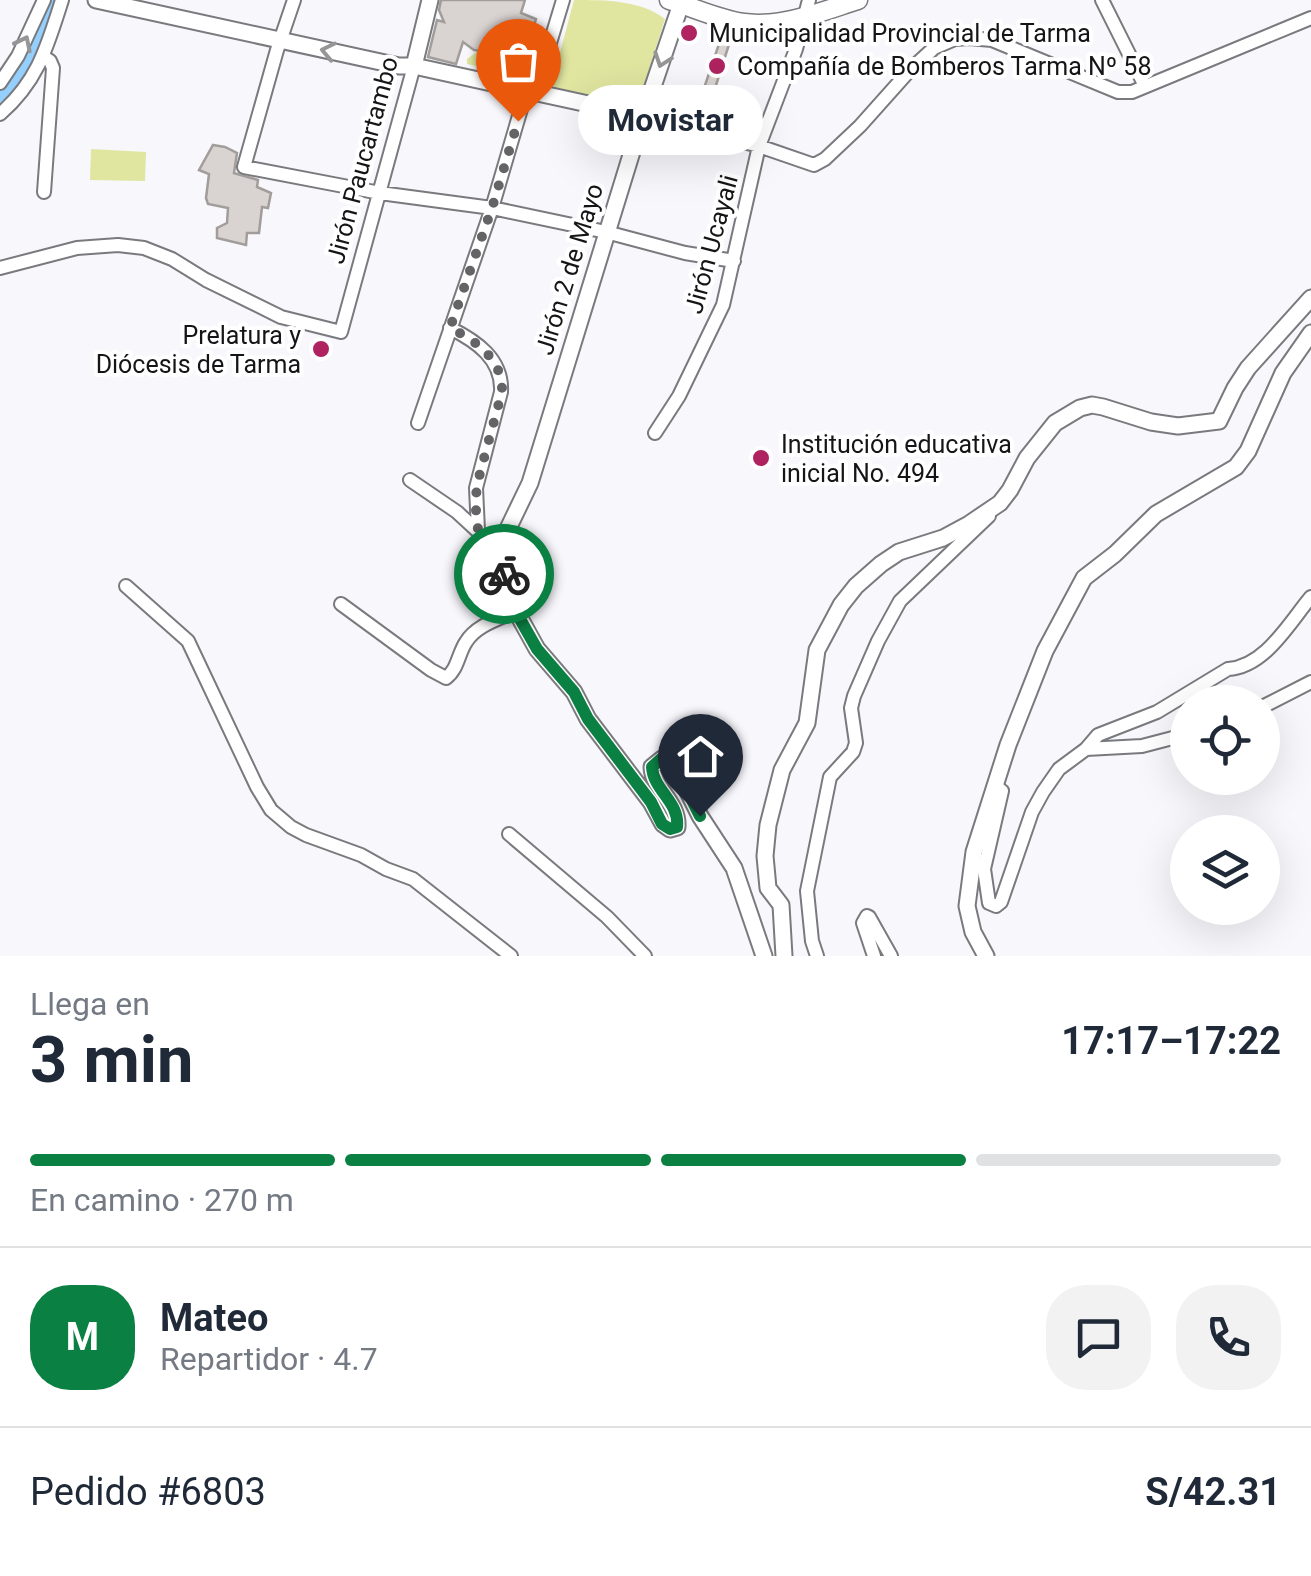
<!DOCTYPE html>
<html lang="es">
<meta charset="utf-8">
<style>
body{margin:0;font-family:Roboto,sans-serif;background:#f2f2f3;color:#1f2937;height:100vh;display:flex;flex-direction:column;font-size:38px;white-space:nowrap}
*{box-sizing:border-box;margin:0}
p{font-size:32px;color:#747a83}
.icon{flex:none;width:55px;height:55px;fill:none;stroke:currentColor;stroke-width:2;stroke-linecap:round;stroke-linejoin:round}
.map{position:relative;height:956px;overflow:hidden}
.drawer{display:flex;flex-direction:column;background:#fff;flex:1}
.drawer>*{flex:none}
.tools{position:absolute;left:1170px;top:685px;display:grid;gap:20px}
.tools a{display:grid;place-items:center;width:110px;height:110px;border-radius:50%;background:#fff;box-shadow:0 10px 40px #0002;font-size:50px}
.pin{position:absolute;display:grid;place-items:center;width:85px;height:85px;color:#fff;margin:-102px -42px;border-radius:50% 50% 50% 0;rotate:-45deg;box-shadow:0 0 10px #0007}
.pin .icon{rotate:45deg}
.courier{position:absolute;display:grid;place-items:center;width:100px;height:100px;margin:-50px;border:8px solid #0b8043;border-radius:50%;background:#fff;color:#222;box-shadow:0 2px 12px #0007}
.bubble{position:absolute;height:70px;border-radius:35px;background:#fff;box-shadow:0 10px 40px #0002;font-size:32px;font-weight:700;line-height:70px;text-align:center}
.summary em{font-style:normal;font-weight:700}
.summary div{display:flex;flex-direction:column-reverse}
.summary{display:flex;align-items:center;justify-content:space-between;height:170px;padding:0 30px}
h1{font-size:65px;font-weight:700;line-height:75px}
.bar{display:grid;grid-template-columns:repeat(4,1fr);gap:15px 10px;align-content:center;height:120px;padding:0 30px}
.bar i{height:12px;border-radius:8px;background:#e0e1e3}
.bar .current{background:#0b8043}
.bar p{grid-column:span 4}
.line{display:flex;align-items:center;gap:25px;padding:0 30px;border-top:2px solid #e0e1e3}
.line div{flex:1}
.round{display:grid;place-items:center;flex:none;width:105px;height:105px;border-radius:40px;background:#f2f2f3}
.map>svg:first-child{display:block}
.green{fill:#e0e6a0}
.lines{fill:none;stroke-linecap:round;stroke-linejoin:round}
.river{stroke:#94cffe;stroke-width:20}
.building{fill:#d9d3d1;stroke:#a29d9a;stroke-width:2.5}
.minor-casing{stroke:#797a7e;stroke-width:16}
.tertiary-casing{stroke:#797a7e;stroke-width:19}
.secondary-casing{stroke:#797a7e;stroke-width:21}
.minor{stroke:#fff;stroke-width:12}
.tertiary{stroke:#fff;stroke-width:15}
.secondary{stroke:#fff;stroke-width:18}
.oneway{stroke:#969697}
.done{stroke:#646467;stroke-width:10;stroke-dasharray:0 18}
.route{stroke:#0b8043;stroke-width:12}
.poi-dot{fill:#ae2360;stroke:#fff;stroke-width:4}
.labels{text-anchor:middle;stroke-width:8;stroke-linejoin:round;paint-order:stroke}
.poi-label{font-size:25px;fill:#151517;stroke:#fff;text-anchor:start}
.street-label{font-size:25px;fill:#151517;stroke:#fff}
</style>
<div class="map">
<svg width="1311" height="956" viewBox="0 0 1311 956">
<rect width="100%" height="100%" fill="#f7f7fc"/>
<!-- green -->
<path class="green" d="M 574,0 C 605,0 641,0 665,19 L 638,104 L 625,107 L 557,90 L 552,83 Z
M 515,40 L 525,44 L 524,55 L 537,58 L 531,78 L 467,64 L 467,59 L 478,51 L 489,55 L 504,48 L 510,51 Z
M 91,149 L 146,152 L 145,181 L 90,180 Z"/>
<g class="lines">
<!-- river -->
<path class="river" d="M 0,98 C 24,71 36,38 50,5"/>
</g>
<!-- building -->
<path class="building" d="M 441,0 L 525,0 L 521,13 L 536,19 L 529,41 L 514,37 L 510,49 L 493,44 L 482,51 L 474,50 L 463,42 L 456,64 L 428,57 L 437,20 L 444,22 L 439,10 Z
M 723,32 L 732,35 L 711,101 L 701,97 Z
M 213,145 L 225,147 L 237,153 L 234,173 L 258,180 L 257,187 L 271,193 L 268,208 L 262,207 L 259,233 L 247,233 L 246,245 L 217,238 L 217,228 L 227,223 L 228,208 L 208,204 L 206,198 L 209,174 L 199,170 Z"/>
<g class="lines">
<defs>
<path id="minor" d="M 294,0 L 277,50 L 244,167 L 380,193 L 492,208 L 606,232 L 685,253 L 734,261
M 1102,0 L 1145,86
M 44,57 L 50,61 L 53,68 L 44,192
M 0,83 L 18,56 L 44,0
M 0,114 C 38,81 47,47 62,0
M 643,116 L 759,146 L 814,165 L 825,159 L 860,126 L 910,70 L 934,48 L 955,39 L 969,38 L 992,40 L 1118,92 L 1132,92 L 1311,18
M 0,268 L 77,248 L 118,245 L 144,248 L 172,259 L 206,280 L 281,317 L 341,332 L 414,66
M 450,328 C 476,341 503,359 501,392 L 476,488 L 478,530
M 418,423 L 492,208 L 526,92 L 540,76 L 563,0
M 655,433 L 679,396 L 723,305 L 759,146 L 796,49 L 809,0
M 410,480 L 457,512 L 495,547
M 126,586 L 188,641 L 257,787 L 271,810 L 291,827 L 306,835 L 361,855 L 386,869 L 413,879 L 511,956
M 341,604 L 431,670 L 446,678 C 458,669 458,654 466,642 C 476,625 499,619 516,611
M 1262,707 L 1311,682
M 1086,749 L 1142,746 L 1188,734
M 995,786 L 1002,791 L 984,869 L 989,903 L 996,906 L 1001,902 L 1032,812 L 1043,792 L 1059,769 L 1086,749 L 1098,735 L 1157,712 L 1228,669 C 1265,667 1289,623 1311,597
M 509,834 L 607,917 L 645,956
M 817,956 L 812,941 L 807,891 L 830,777 L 853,752 L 856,743 L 851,708 L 854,696 L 878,641 L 900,601 L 989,516
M 874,956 L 863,923 L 867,916 L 869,917 L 891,956"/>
<path id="tertiary" d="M 96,0 L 399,66 L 414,66 L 643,116
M 681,4 L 643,116 L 530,483 L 505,535 L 497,540 L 495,547 L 516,611 L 537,649 L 574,692 L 588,719 L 651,802 L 663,824 L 670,829 L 677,827 C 679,802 653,790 652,767 L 662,759 L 675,766 L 700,816 L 734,868 L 764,956
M 414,66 L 430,0
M 784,956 L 781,905 L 768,888 L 765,856 L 768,825 L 782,770 L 807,723 L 817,650 L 841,605 L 856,586 L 881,564 L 899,552 L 943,538 L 969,524 L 1000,503 L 1010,490 L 1027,458 L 1055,423 L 1080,408 L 1092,405 L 1103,407 L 1151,422 L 1178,426 L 1219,421 L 1235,388 L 1248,368 L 1311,298
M 986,956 L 973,932 L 967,906 L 974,852 L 1008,745 L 1045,651 L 1084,578 L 1115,554 L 1156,514 L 1236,467 L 1248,451 L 1283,373 L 1311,333"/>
<path id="secondary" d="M 669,0 C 692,7 720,20 744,23 C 782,28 823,11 858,0"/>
</defs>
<!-- minor casing -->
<use href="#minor" class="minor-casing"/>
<!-- tertiary casing -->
<use href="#tertiary" class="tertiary-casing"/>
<!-- secondary casing -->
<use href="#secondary" class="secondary-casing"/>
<!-- minor -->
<use href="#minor" class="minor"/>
<!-- tertiary -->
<use href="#tertiary" class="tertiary"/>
<!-- secondary -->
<use href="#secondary" class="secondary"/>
</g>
<!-- one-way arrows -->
<defs><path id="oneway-chevron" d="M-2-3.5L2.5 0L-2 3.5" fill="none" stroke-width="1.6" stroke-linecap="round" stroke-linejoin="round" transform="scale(2.5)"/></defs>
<g class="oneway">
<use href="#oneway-chevron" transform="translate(24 43) rotate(-64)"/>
<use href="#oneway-chevron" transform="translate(328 51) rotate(-168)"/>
<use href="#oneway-chevron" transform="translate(662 60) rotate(109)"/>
</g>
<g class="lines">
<!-- done -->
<path class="done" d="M 504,574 L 495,548 L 478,530 L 475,500 L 480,473 L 502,392 C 503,359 476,341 450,328 L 492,208 L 518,121"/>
<!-- route -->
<path class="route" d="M 504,574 L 516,612 L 537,649 L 574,692 L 588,719 L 651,802 L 662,824 L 670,829 L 677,827 C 680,802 653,790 652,767 L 662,758 L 675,766 L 700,816"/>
</g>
<!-- markers -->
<g class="poi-dot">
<circle cx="689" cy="33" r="10"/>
<circle cx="717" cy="66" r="10"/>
<circle cx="321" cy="349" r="10"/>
<circle cx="761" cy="458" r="10"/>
</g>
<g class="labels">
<!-- poi labels -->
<g class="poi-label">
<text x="709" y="42">Municipalidad Provincial de Tarma</text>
<text x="737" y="75">Compañía de Bomberos Tarma Nº 58</text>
<text x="301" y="344" text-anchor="end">Prelatura y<tspan x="301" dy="29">Diócesis de Tarma</tspan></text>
<text x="781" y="453">Institución educativa<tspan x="781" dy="29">inicial No. 494</tspan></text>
</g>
<!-- street labels -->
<g class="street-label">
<text transform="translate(362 160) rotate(-75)" y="9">Jirón Paucartambo</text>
<text transform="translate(711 244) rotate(-75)" y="9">Jirón Ucayali</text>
<text transform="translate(569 269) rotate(-73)" y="9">Jirón 2 de Mayo</text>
</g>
</g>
</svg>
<div class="tools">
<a><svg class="icon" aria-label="locate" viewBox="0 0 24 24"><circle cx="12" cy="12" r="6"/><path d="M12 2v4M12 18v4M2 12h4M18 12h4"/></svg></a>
<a><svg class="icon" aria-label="layers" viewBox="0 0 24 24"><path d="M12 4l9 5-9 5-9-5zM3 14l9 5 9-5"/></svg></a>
</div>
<div class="pin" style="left:518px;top:121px;background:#ea580c"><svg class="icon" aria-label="bag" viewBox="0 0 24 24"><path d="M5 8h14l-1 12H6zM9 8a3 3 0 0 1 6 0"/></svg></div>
<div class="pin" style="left:700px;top:816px;background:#1f2937"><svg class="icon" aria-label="home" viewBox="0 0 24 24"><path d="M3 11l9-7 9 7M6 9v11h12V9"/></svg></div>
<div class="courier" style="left:504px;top:574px"><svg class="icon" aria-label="bike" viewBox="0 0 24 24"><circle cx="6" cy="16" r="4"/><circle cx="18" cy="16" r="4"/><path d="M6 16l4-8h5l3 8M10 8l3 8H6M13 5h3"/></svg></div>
<div class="bubble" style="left:578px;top:85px;width:185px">Movistar</div>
</div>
<section class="drawer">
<div class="summary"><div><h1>3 min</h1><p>Llega en</p></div><em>17:17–17:22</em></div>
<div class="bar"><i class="current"></i><i class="current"></i><i class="current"></i><i></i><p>En camino · 270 m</p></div>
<div class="line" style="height:180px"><b class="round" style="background:#0b8043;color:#fff">M</b><div><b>Mateo</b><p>Repartidor · 4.7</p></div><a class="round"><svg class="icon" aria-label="chat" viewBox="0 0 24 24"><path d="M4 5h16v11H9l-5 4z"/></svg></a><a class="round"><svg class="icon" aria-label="phone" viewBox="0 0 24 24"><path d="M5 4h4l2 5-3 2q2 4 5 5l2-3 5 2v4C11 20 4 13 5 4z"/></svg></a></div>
<div class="line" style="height:130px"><div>Pedido #6803</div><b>S/42.31</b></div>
</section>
